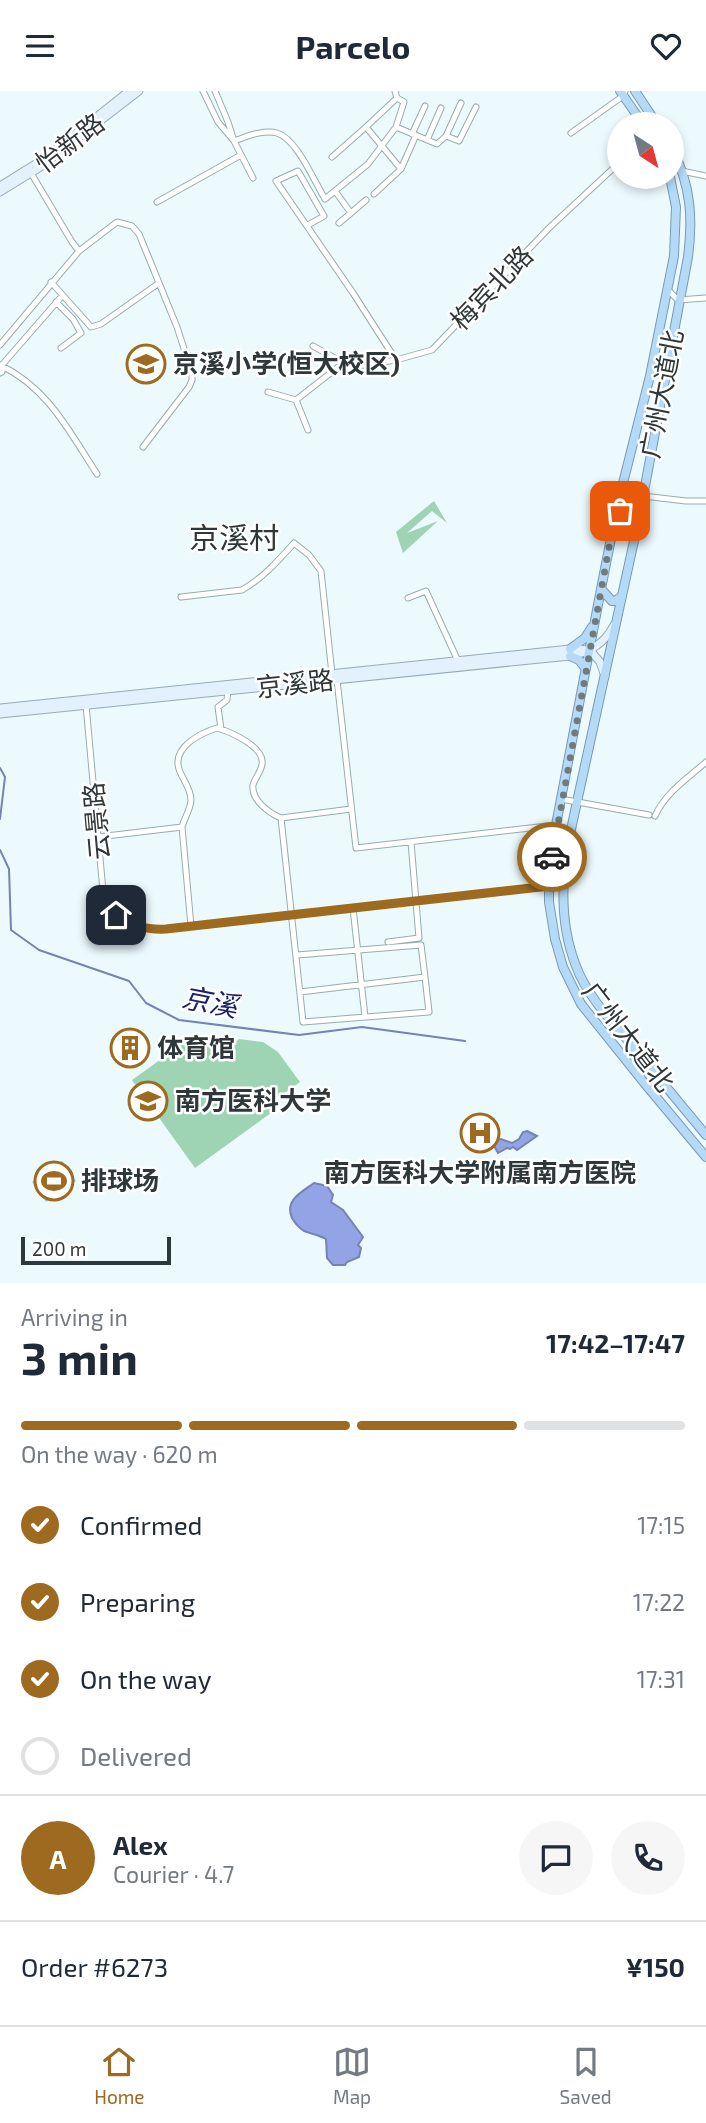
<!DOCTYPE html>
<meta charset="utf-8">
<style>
body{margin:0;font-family:"Exo 2","Noto Sans SC",sans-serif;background:#f6f6f7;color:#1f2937;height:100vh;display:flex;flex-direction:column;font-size:26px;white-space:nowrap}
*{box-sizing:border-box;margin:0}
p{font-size:23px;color:#747a83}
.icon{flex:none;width:38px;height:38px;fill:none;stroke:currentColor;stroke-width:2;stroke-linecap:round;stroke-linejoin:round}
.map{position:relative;height:1192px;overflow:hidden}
.drawer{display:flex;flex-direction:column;background:#fff;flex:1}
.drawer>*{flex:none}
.needle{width:46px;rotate:144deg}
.buttons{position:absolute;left:607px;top:21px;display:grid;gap:14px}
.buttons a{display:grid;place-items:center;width:77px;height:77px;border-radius:50%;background:#fff;box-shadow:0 4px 10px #0003;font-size:35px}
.scale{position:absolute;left:21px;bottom:18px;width:150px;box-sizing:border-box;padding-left:7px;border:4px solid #2e3739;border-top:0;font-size:19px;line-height:24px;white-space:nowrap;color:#2e3739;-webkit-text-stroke:5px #fff;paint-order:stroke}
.pin{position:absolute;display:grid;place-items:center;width:60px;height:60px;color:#fff;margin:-30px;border-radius:14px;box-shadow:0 4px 10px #0006}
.courier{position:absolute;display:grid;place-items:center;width:70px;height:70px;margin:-35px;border:5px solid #9d6a20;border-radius:50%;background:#fff;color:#222;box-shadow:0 2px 9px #0007}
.overview em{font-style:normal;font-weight:700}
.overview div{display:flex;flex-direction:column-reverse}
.overview{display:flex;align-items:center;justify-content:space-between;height:119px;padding:0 21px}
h1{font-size:46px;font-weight:700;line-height:52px}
.bar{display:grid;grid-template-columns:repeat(4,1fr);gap:10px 7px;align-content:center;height:84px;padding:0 21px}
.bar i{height:9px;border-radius:5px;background:#e0e1e3}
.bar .on{background:#9d6a20}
.bar p{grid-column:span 4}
.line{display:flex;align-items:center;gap:18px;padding:0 21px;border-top:2px solid #e0e1e3}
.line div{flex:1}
.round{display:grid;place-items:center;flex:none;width:74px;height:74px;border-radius:37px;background:#f6f6f7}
ol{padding:0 21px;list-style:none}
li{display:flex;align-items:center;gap:21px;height:77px}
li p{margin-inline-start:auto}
li .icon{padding:7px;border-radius:50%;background:#9d6a20;color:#fff;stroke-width:4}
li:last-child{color:#747a83}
li i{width:38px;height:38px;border:4px solid #e0e1e3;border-radius:50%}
header{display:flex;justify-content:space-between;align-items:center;height:91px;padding:0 21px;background:#fff;font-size:32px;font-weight:700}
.menu{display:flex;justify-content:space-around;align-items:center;height:98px;border-top:2px solid #e0e1e3;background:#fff;font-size:19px;color:#747a83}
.menu a{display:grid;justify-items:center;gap:4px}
.menu .on{color:#9d6a20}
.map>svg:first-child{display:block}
.green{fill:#9ed3b3}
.water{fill:#93a4e6;stroke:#7583b2;stroke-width:2}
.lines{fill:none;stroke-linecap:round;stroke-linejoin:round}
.stream{stroke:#7583b2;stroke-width:2}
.minor-casing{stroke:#96acb2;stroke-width:7}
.tertiary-casing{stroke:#96acb2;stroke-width:8}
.secondary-casing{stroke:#96acb2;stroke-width:9}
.trunk-casing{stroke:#799ab4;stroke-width:10}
.minor{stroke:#fff;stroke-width:5}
.tertiary{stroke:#fff;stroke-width:6}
.secondary{stroke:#e3f1fd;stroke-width:7}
.trunk{stroke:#b4daf8;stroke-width:8}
.done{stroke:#707b7e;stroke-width:7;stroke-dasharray:0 12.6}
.route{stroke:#9d6a20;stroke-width:9}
.labels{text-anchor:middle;stroke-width:5;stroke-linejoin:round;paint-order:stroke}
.street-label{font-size:26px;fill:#2e3739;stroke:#fff}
.poi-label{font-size:26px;font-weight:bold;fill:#2e3739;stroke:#fff;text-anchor:start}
.water-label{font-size:28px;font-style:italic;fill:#1c216b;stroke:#fff}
.quarter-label{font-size:30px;fill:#2e3739;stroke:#fff}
</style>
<header><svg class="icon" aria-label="menu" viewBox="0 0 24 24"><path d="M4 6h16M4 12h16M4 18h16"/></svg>Parcelo<svg class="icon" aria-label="heart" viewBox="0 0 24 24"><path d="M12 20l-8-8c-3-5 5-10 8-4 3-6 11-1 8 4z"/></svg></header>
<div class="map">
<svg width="706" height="1192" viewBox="0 0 706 1192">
<rect width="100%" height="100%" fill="#ecfafe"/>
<!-- green -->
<path class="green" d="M 434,410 L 447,432 L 432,420 L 407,442 L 438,430 L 403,462 L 396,441 Z
M 239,948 L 263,951 L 278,961 L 300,991 L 271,1012 L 275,1019 L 195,1077 L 132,989 L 185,951 L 227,957 Z
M 62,1070 L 76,1090 L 46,1111 L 32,1091 Z"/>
<!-- water -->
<path class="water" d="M 527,1040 L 537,1045 L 517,1059 L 513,1056 L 510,1058 L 507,1057 L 498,1062 L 494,1055 L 494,1051 L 501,1048 L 512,1052 L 519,1048 L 523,1041 Z
M 314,1092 L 327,1095 L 333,1104 L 331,1111 L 343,1119 L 363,1146 L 358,1154 L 361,1157 L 359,1166 L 347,1171 L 345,1174 L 333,1174 L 327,1167 L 326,1148 C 319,1144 312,1143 304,1140 C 299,1137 295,1132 292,1127 C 284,1109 302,1101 314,1092 Z"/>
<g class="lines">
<!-- stream -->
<path class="stream" d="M 0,677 L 5,686 L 0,728
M 0,759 L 9,778 L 11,839 L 39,859 L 129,890 L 146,912 L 179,929 L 299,944 L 362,936 L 465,950"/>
<defs>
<path id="minor" d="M 203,0 L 218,31 L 234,50 L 253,87
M 215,0 L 228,31 L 233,47
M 397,7 L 366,36 L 401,78 L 416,44
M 396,36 L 437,53 L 446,45 L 459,50 L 476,16
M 571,42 L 623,5 L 625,0
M 412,43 L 425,15
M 446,45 L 461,12
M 427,49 L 441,17
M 234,50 C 246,46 263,38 277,42 C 297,48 314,90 325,108 L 368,73 L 396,36 L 404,11 L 397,7 L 395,0
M 332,66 L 366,36
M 682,80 L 706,85
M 31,82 L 72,151 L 79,160
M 335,100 L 351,122 L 366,109
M 374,103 L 401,78
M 157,111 L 241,64
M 339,132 L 351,122
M 308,134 L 324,125 L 298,80 L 276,90 L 353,202 L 396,269
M 51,191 L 91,236 L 101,233 L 159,192
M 667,198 L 678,209 L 706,207
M 56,211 L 73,228 L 81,242 L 61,257
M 0,254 L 79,160 L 117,131 L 132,135 L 139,143 L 177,236 L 192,282 L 192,289 L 189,296 L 143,356
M 313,255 L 351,276 L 396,269 L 432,259 L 549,137 L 620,71
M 0,274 C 48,297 69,340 97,383
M 0,282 L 2,281 L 2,274 L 62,205
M 268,301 L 296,309
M 296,309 L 342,273
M 296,309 L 308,339
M 643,405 L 686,410 L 706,410
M 181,506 L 242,499 C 262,488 279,469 294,452 L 309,464 L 321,480 L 332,583
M 408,507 L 426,500 L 458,570
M 337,589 L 356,757 L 556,734
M 86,614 L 103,800 C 105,805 106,812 109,816 C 121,835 146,839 165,838 L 549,795
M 221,638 L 218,616 L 227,609 L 228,599
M 561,708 L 649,724
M 655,725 C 665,702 688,687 706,671
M 281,727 L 303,931 L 429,921 L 425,886 L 300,901
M 281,727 L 351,718
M 182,736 C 184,728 191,717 191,709 C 191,697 182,688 179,678 C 172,656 201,642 217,637 C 231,641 265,656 262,673 C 261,681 255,687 253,694 C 251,709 269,722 281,727
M 98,746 L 182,736 L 191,835
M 353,817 L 365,926
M 388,851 L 419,847 L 411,751
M 297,864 L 421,854 L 425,886"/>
<path id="tertiary" d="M 615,424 L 623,418 L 630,416 L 636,420 L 639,425"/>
<path id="secondary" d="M 0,95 L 45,67 L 129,0
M 0,101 L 39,77 L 139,0
M 0,617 L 570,558 L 590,559 L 600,571 L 605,585
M 0,623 L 570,565 C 589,562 605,552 614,534"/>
<path id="trunk" d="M 620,0 L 643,33
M 635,0 L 657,33
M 672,58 C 691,93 693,128 688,166 L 639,427 L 570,743 C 561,787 559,832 576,875 C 587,905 613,932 634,957 C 658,986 682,1015 706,1044
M 670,86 L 676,116 L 674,165 L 650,285 L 618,412 L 601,498 L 556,734 L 549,785 L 549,811 L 555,848 L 563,876 L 581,913 L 646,994 L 706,1066
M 601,498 L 612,510 L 615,510 L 622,505
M 570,558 L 585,547 L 592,536
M 570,565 L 579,569 L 586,578"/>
</defs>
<!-- minor casing -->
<use href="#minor" class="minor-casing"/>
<!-- tertiary casing -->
<use href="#tertiary" class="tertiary-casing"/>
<!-- secondary casing -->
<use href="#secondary" class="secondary-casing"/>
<!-- trunk casing -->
<use href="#trunk" class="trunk-casing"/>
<!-- minor -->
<use href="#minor" class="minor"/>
<!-- tertiary -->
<use href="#tertiary" class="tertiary"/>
<!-- secondary -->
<use href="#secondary" class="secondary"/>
<!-- trunk -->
<use href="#trunk" class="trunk"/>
</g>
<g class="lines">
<!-- done -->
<path class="done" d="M 552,766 L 615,424 L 620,420"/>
<!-- route -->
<path class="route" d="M 116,824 C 133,835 145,839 166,838 L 549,795 L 552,766"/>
</g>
<!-- icons -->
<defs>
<symbol id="school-ring" viewBox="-11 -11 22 22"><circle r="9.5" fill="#fff" stroke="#9d6a20" stroke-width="1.5"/><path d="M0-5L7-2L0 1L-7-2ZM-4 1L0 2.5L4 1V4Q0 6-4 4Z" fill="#9d6a20"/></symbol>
<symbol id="building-ring" viewBox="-11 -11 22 22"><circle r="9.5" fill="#fff" stroke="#9d6a20" stroke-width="1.5"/><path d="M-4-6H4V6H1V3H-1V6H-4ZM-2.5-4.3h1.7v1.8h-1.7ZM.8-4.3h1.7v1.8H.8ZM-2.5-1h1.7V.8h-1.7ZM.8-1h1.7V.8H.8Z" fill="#9d6a20"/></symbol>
<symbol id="university-ring" viewBox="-11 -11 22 22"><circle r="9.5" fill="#fff" stroke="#9d6a20" stroke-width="1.5"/><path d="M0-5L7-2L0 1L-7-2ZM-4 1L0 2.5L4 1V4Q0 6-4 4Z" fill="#9d6a20"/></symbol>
<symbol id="hospital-ring" viewBox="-11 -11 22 22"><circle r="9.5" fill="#fff" stroke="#9d6a20" stroke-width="1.5"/><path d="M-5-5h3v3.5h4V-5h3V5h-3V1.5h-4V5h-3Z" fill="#9d6a20"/></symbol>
<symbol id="stadium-ring" viewBox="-11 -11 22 22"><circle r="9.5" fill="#fff" stroke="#9d6a20" stroke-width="1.5"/><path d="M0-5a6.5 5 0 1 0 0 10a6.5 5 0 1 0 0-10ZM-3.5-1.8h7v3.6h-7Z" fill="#9d6a20"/></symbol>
</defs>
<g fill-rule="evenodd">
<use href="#school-ring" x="124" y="251" width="44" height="44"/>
<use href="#building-ring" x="108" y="935" width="44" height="44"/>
<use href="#university-ring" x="126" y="988" width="44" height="44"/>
<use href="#hospital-ring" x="458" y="1020" width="44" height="44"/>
<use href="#stadium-ring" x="32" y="1068" width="44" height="44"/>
</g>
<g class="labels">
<!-- street labels -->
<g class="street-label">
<text transform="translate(70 52) rotate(-37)" y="9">怡新路</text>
<text transform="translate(492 197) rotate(-46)" y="9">梅宾北路</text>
<text transform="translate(662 303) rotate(-79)" y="9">广州大道北</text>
<text transform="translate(295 593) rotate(-6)" y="9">京溪路</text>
<text transform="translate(97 730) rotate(-95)" y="9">云景路</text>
<text transform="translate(628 946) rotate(52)" y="9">广州大道北</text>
</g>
<!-- poi labels -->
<g class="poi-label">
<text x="173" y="282">京溪小学(恒大校区)</text>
<text x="157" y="966">体育馆</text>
<text x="175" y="1019">南方医科大学</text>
<text x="480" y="1091" text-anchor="middle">南方医科大学附属南方医院</text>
<text x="81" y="1099">排球场</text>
</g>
<!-- water labels -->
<g class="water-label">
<text transform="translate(210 911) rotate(11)" y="10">京溪</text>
</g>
<!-- quarter labels -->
<g class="quarter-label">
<text x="234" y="458">京溪村</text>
</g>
</g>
</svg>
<div class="buttons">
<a><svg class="needle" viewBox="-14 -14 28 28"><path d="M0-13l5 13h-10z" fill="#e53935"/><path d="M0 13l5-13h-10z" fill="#747a83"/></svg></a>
</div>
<div class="scale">200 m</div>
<div class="pin" style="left:620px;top:420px;background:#ea580c"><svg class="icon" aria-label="bag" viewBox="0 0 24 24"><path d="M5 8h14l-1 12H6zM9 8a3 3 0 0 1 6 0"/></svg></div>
<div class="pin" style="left:116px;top:824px;background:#1f2937"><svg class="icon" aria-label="home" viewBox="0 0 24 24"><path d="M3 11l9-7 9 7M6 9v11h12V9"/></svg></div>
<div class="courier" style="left:552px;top:766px"><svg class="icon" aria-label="car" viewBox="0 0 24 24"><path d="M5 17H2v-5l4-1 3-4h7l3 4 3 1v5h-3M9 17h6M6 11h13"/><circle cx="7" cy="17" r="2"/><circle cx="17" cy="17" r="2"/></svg></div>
</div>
<section class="drawer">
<div class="overview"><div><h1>3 min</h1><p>Arriving in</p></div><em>17:42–17:47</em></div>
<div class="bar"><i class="on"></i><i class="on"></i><i class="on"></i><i></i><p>On the way · 620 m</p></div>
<ol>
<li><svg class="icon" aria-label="check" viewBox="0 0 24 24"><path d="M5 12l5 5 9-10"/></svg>Confirmed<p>17:15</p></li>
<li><svg class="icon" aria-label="check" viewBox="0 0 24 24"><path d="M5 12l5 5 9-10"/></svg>Preparing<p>17:22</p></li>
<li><svg class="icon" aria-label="check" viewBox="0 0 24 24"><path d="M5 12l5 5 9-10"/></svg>On the way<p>17:31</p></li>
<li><i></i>Delivered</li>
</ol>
<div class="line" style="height:126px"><b class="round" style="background:#9d6a20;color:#fff">A</b><div><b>Alex</b><p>Courier · 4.7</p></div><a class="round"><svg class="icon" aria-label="chat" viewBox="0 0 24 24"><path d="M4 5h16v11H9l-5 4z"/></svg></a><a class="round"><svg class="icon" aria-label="phone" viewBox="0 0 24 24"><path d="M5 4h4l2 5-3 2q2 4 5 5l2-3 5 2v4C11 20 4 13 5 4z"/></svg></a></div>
<div class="line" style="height:91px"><div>Order #6273</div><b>¥150</b></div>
</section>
<nav class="menu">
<a class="on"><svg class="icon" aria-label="home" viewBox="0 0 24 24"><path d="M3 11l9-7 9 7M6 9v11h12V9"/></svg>Home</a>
<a><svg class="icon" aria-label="map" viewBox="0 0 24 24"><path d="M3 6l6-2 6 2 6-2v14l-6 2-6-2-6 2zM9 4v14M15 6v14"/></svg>Map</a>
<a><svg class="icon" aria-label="saved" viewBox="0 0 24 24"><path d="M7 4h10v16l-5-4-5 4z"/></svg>Saved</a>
</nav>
